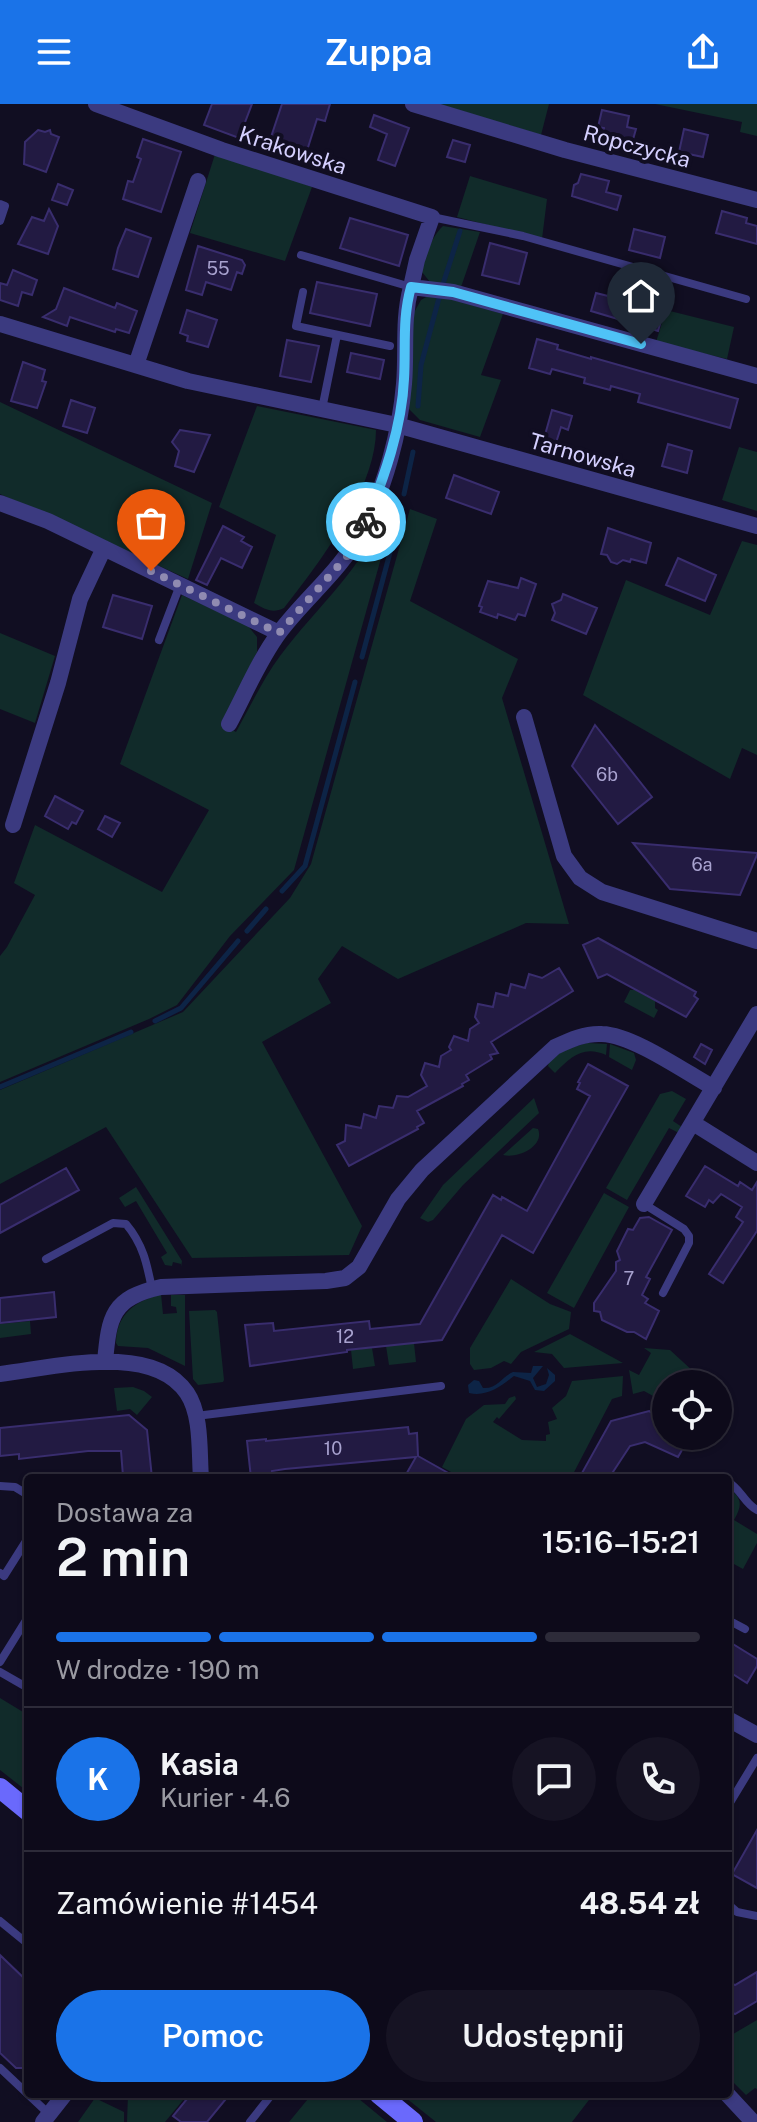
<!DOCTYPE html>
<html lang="pl">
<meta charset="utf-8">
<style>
body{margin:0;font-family:"Public Sans",sans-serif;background:#161323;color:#f1f3f6;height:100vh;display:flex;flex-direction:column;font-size:30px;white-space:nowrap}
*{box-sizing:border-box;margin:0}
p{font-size:26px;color:#9a9aa2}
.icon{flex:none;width:44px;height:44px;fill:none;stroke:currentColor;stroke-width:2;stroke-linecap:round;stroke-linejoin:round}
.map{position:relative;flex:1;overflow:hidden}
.side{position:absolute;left:24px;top:1370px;width:708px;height:624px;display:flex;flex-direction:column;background:#0d0a1a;border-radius:8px;box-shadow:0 2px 6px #0004,0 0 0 2px #2d2b39}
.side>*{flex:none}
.tools{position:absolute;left:652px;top:1266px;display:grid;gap:16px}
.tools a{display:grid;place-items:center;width:80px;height:80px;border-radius:50%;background:#0d0a1a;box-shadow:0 2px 6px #0004,0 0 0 2px #2d2b39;font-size:40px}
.pin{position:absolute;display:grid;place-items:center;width:68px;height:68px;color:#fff;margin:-82px -34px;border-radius:50% 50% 50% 0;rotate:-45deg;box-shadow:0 0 8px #0007}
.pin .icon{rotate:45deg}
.courier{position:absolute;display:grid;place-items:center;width:80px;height:80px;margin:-40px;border:6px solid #4fc3f7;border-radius:50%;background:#fff;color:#222;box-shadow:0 2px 10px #0007}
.headline em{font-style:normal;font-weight:600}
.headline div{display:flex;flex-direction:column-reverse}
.headline{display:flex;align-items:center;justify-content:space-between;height:136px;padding:0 32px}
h1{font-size:52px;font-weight:600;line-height:60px}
.bar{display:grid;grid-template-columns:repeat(4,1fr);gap:12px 8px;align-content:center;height:96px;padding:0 32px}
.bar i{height:10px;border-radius:6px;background:#2d2b39}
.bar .selected{background:#1a73e8}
.bar p{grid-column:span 4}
.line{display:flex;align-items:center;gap:20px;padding:0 32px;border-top:2px solid #2d2b39}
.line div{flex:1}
.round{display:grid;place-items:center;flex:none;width:84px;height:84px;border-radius:42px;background:#161323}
.button{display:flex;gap:16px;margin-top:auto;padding:16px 32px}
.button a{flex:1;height:92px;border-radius:48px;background:#1a73e8;color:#fff;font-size:32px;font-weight:600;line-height:92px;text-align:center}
.button a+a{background:#161323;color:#f1f3f6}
header{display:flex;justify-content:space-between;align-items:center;height:104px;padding:0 32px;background:#1a73e8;color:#fff;font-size:36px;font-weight:600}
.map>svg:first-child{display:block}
.green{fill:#112b2a}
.water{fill:#0d2446}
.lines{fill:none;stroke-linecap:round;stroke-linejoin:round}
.stream{stroke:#0d2446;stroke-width:5}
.building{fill:#221a42;stroke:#392d6e;stroke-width:2}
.lane{stroke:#3b3a80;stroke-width:8}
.street{stroke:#3b3a80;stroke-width:16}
.secondary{stroke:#6a69fc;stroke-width:20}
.done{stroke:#908bb1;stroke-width:8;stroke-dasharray:0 14.4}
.route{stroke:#4fc3f7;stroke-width:10}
.labels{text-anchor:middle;stroke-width:8;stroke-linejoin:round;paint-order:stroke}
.number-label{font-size:18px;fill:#a8a2cf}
.street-label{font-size:22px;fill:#d4cffe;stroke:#110e22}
</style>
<header><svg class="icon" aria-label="menu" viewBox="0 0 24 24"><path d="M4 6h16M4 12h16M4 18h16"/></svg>Zuppa<svg class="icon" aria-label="share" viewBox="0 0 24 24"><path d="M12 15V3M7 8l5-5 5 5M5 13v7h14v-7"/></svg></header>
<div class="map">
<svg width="757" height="2018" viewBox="0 0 757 2018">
<rect width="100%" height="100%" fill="#110e22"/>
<!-- green -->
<path class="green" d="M 438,0 L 549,0 L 541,31 Z
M 655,0 L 757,0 L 757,32 L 740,28 L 742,18 Z
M 216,47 L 312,83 L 285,157 L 190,129 Z
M 470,72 L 547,95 L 542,135 L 457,113 Z
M 443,122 L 480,128 L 460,186 L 430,178 L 422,168 C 424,152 432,132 443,122 Z
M 428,192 L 453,196 L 503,210 L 481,271 L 501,276 L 480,333 L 420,316 L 409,305 L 412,212 L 421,196 Z
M 666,206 L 734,223 L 727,255 L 656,238 Z
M 0,298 L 212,399 L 188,475 L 0,390 Z
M 257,302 L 376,326 C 376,385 319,459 284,504 C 272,510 265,505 254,499 L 276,431 L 219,403 Z
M 739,343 L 757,348 L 757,407 L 722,396 Z
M 388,401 L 395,404 L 294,766 L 230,832 L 177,901 L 149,915 L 0,978 L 0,852 L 7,843 L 35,791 L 14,779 L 35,721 L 162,788 L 209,706 L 120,660 L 182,491 L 248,522 L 257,533 L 257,548 L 221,619 L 236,628 C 250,603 263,575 280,552 C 320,499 363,466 388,401 Z
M 410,405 L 437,415 L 410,497 L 518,555 L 502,594 L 569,820 L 526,819 L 398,875 L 342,842 L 318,875 L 331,899 L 262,938 L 362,1122 L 349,1151 L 192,1154 L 106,1023 L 0,1080 L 0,986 L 183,908 L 290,794 L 311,760 Z
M 742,437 L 757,441 L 757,651 L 742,644 L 730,675 L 583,591 L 626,476 L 710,511 Z
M 0,529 L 55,552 L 35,619 L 0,605 Z
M 630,886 L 635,886 L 655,897 L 655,904 L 658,906 L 654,914 L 624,898 Z
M 587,939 L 607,940 L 606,951 C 583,941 571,953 555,969 L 548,962 L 549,958 L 563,946 Z
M 610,940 L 634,949 L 636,956 L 632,966 L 609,953 Z
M 672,987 L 686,995 L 673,1017 L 682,1023 L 679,1029 L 669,1024 L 627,1096 L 606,1084 L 660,990 Z
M 534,994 L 539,1009 L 463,1081 L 433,1116 L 428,1118 L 420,1114 L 443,1081 Z
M 533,1024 L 538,1025 C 545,1042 518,1055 503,1051 Z
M 136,1083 L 182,1157 L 181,1163 L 181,1160 L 173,1158 L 172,1162 L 165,1161 L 161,1153 L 167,1149 L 136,1097 L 125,1103 L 119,1094 Z
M 604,1089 L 629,1103 L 574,1204 L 547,1189 Z
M 511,1175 L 550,1200 L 571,1208 L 569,1225 L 521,1248 L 511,1260 L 504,1257 L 491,1264 L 474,1266 L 470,1260 L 470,1244 Z
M 161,1190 L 163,1210 L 177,1209 L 176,1203 L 171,1202 L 171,1191 L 185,1191 L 185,1262 L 148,1244 L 118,1242 L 116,1239 C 117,1209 135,1198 161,1190 Z
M 215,1206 L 217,1208 L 224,1276 L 223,1278 L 198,1281 L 193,1275 L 189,1207 Z
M 30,1217 L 31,1230 L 0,1234 L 0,1220 Z
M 570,1230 L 623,1259 L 564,1264 L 552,1250 L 534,1248 Z
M 414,1239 L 416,1258 L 389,1261 L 386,1242 Z
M 372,1244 L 375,1262 L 353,1265 L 351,1246 Z
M 644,1244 L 670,1246 L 707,1280 L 666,1280 L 666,1299 L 644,1287 L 633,1290 L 629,1266 L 639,1271 L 651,1249 Z
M 623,1272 L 622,1292 L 612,1295 L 571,1374 L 462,1374 L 442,1363 L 466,1315 L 484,1301 L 505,1300 L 509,1294 L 515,1292 L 516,1295 L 499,1315 L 497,1313 L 493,1318 L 522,1336 L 546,1337 L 546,1331 L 550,1330 L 548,1318 L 557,1315 L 552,1304 L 566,1292 L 572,1277 Z
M 133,1283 L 144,1287 L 152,1293 L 137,1311 L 130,1305 L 117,1307 L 114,1284 Z
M 728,1384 C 743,1394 742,1402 734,1416 L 757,1430 L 757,1439 L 743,1465 L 732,1459 L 728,1466 Z
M 0,1594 L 28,1611 L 28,1688 L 0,1666 Z
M 757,1916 L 757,1985 L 755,1984 L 746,1991 L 728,1973 L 728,1933 Z
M 128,1990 L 188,1990 L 165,2018 L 127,2018 Z
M 312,1990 L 353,1990 L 387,2018 L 289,2018 Z
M 401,1990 L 588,1990 L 592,1992 L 572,2018 L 436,2018 Z
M 95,1994 L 124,2008 L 124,2018 L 78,2018 Z"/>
<!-- water -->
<path class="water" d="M 533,1262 L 543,1262 L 533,1274 L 537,1283 L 546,1280 L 549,1271 L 547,1264 L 555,1271 L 555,1277 L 544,1287 L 535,1286 L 530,1277 L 514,1272 C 500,1283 487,1293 469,1289 L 468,1281 L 474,1276 L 479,1277 L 483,1284 C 498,1285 501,1273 513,1268 L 531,1269 Z"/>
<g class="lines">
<!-- stream -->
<path class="stream" d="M 443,180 L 460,127
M 418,302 L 421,261 L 439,194
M 404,390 L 413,348
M 362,553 L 402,404
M 282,787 L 305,762 L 355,578
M 247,827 L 266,805
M 155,917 L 181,904 L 238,837
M 0,983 L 131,928"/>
</g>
<!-- building -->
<path class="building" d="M 212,0 L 252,0 L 239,34 L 204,21 Z
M 282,0 L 330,0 L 325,17 L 317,15 L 304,56 L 267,45 Z
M 602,6 L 629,12 L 627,23 L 636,25 L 632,39 L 603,32 L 604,24 L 598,23 Z
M 374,11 L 409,24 L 395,62 L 378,56 L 387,30 L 370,23 Z
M 684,25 L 708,31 L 703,53 L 679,48 Z
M 38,26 L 45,28 L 50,26 L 51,30 L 59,33 L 46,68 L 24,60 L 25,38 Z
M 143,35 L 181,48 L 161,108 L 123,95 L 128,77 L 133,78 L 141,55 L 137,53 Z
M 453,36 L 470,41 L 465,58 L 447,53 Z
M 581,70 L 609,77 L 606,88 L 621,92 L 617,106 L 572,92 L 574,81 L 578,79 Z
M 58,80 L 73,86 L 67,101 L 52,96 Z
M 49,105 L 58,122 L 48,150 L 18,140 L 32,113 L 44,117 Z
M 722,107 L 747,114 L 746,119 L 757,122 L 757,140 L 716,129 Z
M 350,114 L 408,131 L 399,162 L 340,144 Z
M 126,125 L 151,134 L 138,173 L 113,165 L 118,144 Z
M 634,125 L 665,133 L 660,154 L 629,146 Z
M 490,139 L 527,149 L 519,180 L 482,171 Z
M 198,142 L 242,156 L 245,161 L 242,170 L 237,168 L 231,186 L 206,178 L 202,191 L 186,186 Z
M 13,166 L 37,176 L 32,191 L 22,188 L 18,202 L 0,196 L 0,179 L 7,181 Z
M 317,178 L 377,190 L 370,222 L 310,209 Z
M 64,184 L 115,204 L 117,199 L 137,207 L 129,229 L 116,225 L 115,228 L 70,213 L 67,222 L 43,213 L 56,205 Z
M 596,189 L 664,206 L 658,227 L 591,207 Z
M 187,206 L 217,216 L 208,243 L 187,237 L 188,232 L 180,229 Z
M 537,235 L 558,241 L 557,245 L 591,255 L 591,253 L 738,295 L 730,324 L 638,298 L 640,290 L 611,282 L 610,286 L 584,279 L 585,274 L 552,265 L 550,270 L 529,264 Z
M 287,236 L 319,242 L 311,278 L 280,272 Z
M 351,249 L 384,256 L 380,275 L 347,268 Z
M 23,258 L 45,266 L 42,277 L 46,278 L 37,304 L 11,297 Z
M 71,296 L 95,304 L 87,329 L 63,322 Z
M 552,306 L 572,312 L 568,326 L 561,323 L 555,342 L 543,338 Z
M 180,326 L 210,331 L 194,368 L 175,362 L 179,347 L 172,338 Z
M 668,340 L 692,347 L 687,369 L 662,362 Z
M 454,371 L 499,388 L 491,410 L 446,394 Z
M 223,422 L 244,433 L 241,437 L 252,443 L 242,464 L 221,454 L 207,481 L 196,476 Z
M 608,424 L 651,439 L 646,459 L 631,455 L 630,458 L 623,456 L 617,460 L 611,458 L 607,451 L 601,450 Z
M 678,454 L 716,471 L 705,497 L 666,481 Z
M 521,474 L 536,480 L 525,512 L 518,510 L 515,516 L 498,510 L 497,514 L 480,508 L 482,503 L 479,502 L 488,477 L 518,484 Z
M 563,490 L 597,504 L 586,530 L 552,516 L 555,509 L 552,500 L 561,496 Z
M 113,491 L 152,502 L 142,535 L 103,523 Z
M 595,621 L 652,693 L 618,720 L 572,662 Z
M 55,692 L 83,707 L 76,720 L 72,718 L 68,725 L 45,712 Z
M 105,712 L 120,719 L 112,733 L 98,725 Z
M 633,739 L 757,749 L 757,751 L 740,791 L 670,785 Z
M 598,834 L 696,888 L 694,892 L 698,895 L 686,913 L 607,870 L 598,874 L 583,841 Z
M 559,864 L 573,887 L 491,938 L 498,949 L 490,951 L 492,955 L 466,971 L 469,976 L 462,980 L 463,982 L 417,1007 L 424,1019 L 417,1023 L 418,1025 L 349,1062 L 337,1041 L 345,1037 L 346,1021 L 361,1024 L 364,1010 L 376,1014 L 379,1002 L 393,1004 L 397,992 L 408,993 L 427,982 L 421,971 L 425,959 L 439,963 L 441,952 L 451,946 L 449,943 L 454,932 L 468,937 L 470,925 L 479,919 L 475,913 L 478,900 L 493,903 L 496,889 L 508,892 L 511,880 L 525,884 L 529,870 L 542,874 Z
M 701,940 L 712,946 L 705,960 L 694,953 Z
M 588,960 L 628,982 L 533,1149 L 502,1131 L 442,1236 L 347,1246 L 347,1248 L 250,1262 L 245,1221 L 273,1219 L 274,1227 L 369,1217 L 370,1225 L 420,1220 L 493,1091 L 501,1096 L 502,1093 L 527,1107 L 590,992 L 577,985 L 580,979 L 578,978 Z
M 705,1062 L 738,1082 L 740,1078 L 752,1086 L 757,1078 L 757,1127 L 723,1179 L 709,1170 L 743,1118 L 736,1113 L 742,1103 L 721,1090 L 713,1099 L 709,1096 L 705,1103 L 686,1092 Z
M 66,1064 L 79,1086 L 0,1129 L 0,1101 Z
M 649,1113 L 672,1126 L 646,1173 L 650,1175 L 642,1191 L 648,1195 L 645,1199 L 659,1207 L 646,1235 L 634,1228 L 627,1228 L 602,1216 L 600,1208 L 594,1207 L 594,1199 L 616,1167 L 616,1158 L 620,1156 L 617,1147 L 628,1125 L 633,1126 L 640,1114 Z
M 54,1188 L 56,1213 L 0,1219 L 0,1194 Z
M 649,1307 L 666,1316 L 666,1332 L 690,1332 L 678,1353 L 645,1338 L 630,1342 L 609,1374 L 591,1374 L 582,1369 L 611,1317 Z
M 129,1311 L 147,1326 L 152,1374 L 123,1372 L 121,1347 L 88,1347 L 19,1355 L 19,1350 L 0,1352 L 0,1324 Z
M 408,1323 L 409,1330 L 417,1329 L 418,1352 L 457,1374 L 404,1374 L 416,1353 L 285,1365 L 272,1367 L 273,1374 L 251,1374 L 247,1337 L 266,1335 L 266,1337 Z
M 728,1537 L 757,1555 L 757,1562 L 747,1579 L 728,1567 Z
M 757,1726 L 757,1784 L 732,1770 Z
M 0,1851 L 28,1878 L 28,1964 L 16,1964 L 0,1949 Z
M 757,1868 L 757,1897 L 735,1910 L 728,1906 L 728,1877 L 735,1881 Z
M 191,1990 L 230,1990 L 207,2018 L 181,2018 L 173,2012 Z"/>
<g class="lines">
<!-- lane -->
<path class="lane" d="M 0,100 L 5,102 L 0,117
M 432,113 L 523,132 L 746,195
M 301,151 L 411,183
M 303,188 L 296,222 L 390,242
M 322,305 L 337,231
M 159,536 L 180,481
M 644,1100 L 684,1125 L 689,1132 L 689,1139 L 663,1189
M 46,1155 L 113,1119 L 126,1120 C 143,1140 147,1160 152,1185
M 196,1312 L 441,1282
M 728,1378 C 741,1385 744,1399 757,1406
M 0,1382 L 15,1383 L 28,1391
M 0,1469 L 4,1472 L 28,1434
M 728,1516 L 745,1525
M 0,1558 L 28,1513
M 0,1568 L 28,1584
M 728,1702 L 757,1654
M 728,1800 L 737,1808 L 757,1812
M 0,1817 L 28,1840
M 0,1964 L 49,2010
M 250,2018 L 272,1990"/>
<!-- street -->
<path class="street" d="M 96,0 L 222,46 L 432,113 L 417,156 L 411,183
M 413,0 L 565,46 L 757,96
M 0,220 L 188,277 L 397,321 L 757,422
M 136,261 L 198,77
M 0,399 L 48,417 L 279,529
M 524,613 L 564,752 L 580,774 L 602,788 L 757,837
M 229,620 C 245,590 259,556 279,529 C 306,493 341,467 363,425 C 385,383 400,328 404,280 C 407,246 402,217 411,183 L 453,188 L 757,272
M 13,721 L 58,579 L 80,495 L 104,444
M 693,1019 L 757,1059
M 644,1100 L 757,910
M 105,1258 C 109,1212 112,1194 161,1183 L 326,1177 L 345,1174 L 359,1163 L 398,1095 L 422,1066 L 555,943 C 570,936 585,929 602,930 C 633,931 685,968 714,984
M 0,1270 C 53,1264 152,1237 187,1289 C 202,1311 199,1349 201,1374
M 728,1615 L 757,1631
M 727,1990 L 753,2018
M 43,2018 L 65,1990"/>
<!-- secondary -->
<path class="secondary" d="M 0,1684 L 28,1707
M 379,1990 L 413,2018"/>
</g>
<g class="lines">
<!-- done -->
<path class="done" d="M 151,467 L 279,529 L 347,452 L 366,418"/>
<!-- route -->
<path class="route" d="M 366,418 C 384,374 402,323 404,275 C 406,243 402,215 411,183 L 453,188 L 641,240"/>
</g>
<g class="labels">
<!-- number labels -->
<g class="number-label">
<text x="218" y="171">55</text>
<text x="607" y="677">6b</text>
<text x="702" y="767">6a</text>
<text x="629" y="1181">7</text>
<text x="345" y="1239">12</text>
<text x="333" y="1351">10</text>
</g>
<!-- street labels -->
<g class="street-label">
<text transform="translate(637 42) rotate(15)" y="8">Ropczycka</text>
<text transform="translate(293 46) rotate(18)" y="8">Krakowska</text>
<text transform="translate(583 351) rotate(16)" y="8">Tarnowska</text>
</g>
</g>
</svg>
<div class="tools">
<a><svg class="icon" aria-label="locate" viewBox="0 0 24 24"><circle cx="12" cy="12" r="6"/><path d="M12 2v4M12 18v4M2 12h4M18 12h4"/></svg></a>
</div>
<div class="pin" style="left:151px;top:467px;background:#ea580c"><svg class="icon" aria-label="bag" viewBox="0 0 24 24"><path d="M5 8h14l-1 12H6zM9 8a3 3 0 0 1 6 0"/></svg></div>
<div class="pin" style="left:641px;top:240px;background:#1f2937"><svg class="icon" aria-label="home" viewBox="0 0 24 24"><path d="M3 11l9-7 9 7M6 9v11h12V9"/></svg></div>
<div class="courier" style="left:366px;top:418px"><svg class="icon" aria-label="bike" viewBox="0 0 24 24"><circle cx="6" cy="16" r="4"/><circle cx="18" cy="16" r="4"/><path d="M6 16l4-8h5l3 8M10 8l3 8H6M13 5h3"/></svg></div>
<section class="side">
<div class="headline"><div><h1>2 min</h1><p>Dostawa za</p></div><em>15:16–15:21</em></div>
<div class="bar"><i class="selected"></i><i class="selected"></i><i class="selected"></i><i></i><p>W drodze · 190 m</p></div>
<div class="line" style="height:144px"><b class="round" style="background:#1a73e8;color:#fff">K</b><div><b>Kasia</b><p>Kurier · 4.6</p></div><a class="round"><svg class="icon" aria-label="chat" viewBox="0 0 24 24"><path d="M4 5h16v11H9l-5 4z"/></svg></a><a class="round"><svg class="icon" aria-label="phone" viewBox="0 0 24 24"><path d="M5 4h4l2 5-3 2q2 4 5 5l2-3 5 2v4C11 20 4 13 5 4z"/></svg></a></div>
<div class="line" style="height:104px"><div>Zamówienie #1454</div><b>48.54 zł</b></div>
<div class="button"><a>Pomoc</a><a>Udostępnij</a></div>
</section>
</div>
